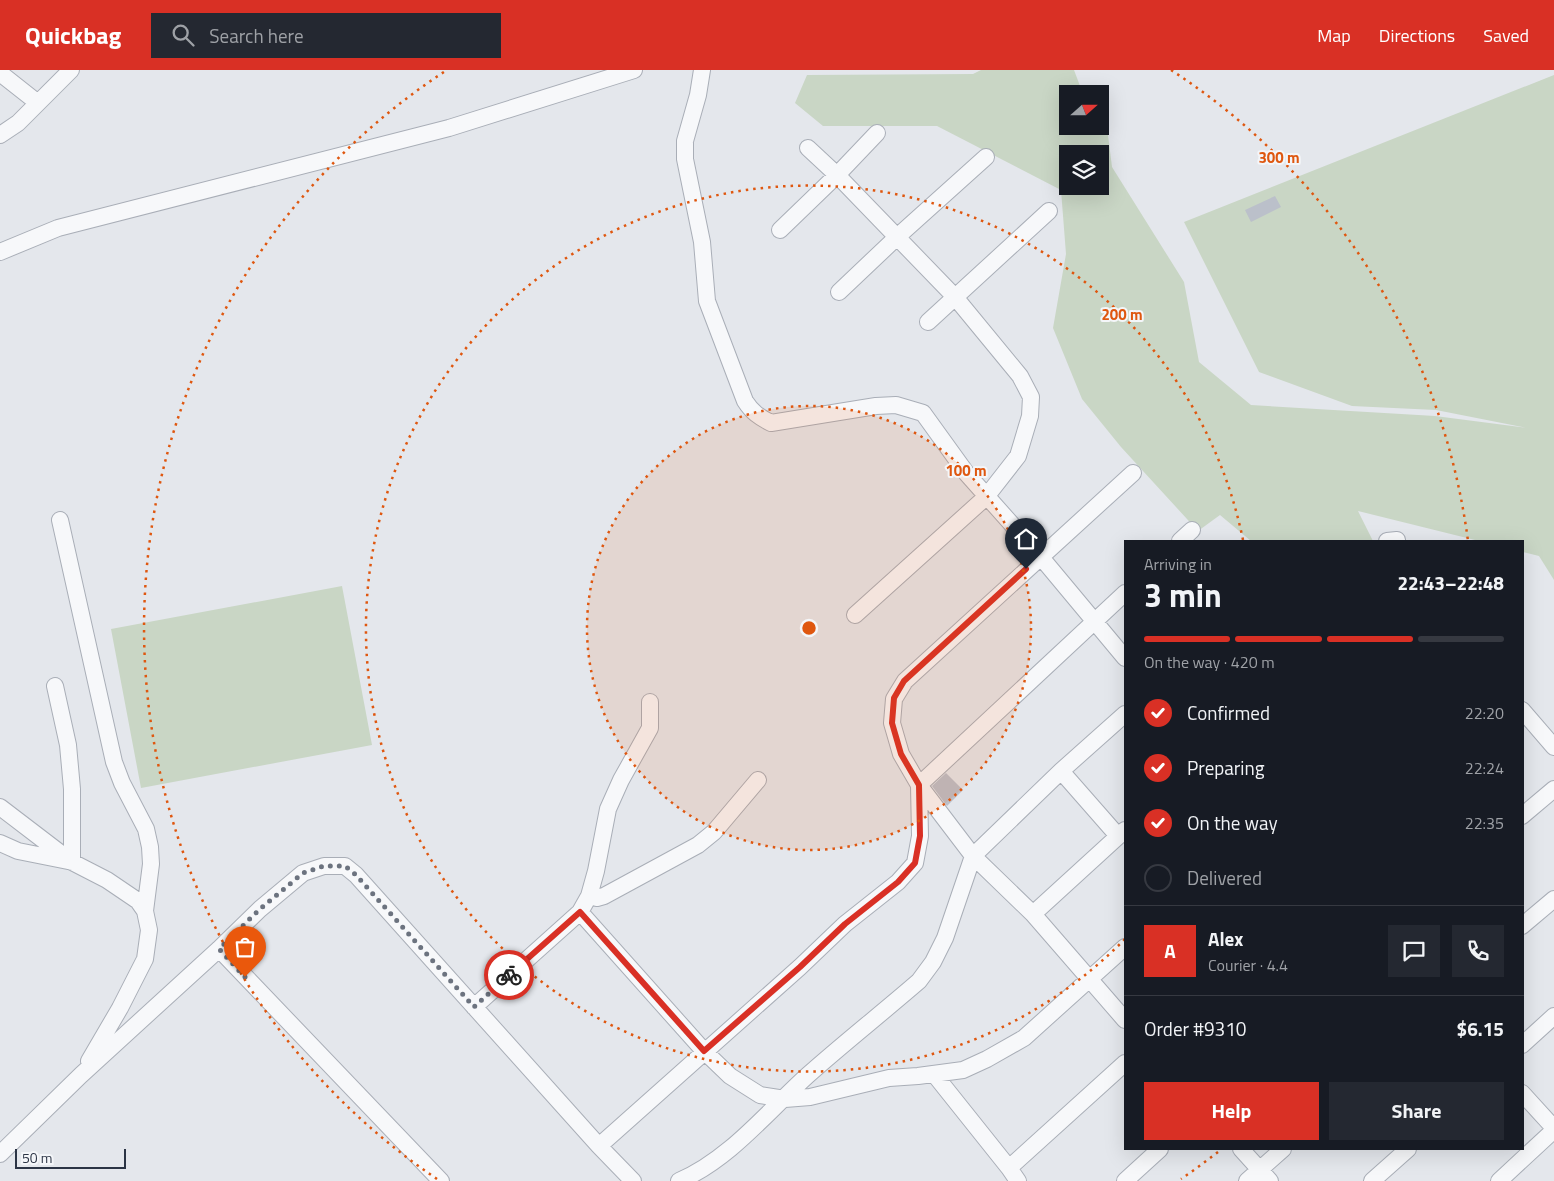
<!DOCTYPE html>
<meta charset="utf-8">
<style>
body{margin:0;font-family:"Titillium Web",sans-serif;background:#242831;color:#f1f3f6;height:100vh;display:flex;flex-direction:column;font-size:19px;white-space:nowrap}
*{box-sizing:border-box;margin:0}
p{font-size:16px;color:#9ea1a6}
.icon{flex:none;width:28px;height:28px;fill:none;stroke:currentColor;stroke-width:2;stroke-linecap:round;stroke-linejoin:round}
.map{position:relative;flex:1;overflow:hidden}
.sheet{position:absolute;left:1124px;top:470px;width:400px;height:610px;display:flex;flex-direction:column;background:#171b24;border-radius:0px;box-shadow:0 5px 20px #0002}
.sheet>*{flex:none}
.needle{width:32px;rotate:69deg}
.tools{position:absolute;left:1059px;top:15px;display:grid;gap:10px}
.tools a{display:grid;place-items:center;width:50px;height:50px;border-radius:0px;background:#171b24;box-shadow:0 5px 20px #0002;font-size:25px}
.scale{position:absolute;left:15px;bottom:12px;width:111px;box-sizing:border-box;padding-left:5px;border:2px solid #2b3445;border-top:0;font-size:14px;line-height:18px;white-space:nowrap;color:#2b3445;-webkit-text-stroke:4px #f4f6f9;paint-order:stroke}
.pin{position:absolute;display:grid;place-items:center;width:42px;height:42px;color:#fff;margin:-51px -21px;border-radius:50% 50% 50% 0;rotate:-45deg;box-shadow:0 0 5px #0007}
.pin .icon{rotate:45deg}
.courier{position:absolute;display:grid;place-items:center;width:50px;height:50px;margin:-25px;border:4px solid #d93025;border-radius:50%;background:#fff;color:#222;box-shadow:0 1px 6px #0007}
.headline em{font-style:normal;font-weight:700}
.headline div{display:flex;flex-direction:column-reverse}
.headline{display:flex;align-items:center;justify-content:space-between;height:85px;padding:0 20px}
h1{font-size:32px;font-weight:700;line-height:38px}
.bar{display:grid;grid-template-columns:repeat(4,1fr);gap:8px 5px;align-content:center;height:60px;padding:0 20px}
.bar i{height:6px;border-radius:4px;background:#363941}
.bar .active{background:#d93025}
.bar p{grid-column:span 4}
.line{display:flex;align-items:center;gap:12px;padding:0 20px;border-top:1px solid #363941}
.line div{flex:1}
.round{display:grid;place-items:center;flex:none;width:52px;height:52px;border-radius:0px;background:#242831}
ol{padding:0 20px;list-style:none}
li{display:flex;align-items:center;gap:15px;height:55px}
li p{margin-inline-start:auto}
li .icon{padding:5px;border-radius:50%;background:#d93025;color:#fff;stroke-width:4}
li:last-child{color:#9ea1a6}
li i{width:28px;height:28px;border:2px solid #363941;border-radius:50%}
.action{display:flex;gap:10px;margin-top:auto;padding:10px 20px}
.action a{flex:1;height:58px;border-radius:0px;background:#d93025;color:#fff;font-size:20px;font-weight:700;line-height:58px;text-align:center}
.action a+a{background:#242831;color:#f1f3f6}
header{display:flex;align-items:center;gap:30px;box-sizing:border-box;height:70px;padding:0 25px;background:#d93025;color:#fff}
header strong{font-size:24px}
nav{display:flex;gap:28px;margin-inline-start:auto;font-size:18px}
.search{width:350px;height:45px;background:#242831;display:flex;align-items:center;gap:12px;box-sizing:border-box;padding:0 18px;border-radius:0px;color:#9ea1a6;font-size:19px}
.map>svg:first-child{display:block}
.green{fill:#c9d6c5;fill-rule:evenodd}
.building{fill:#bbc0ca}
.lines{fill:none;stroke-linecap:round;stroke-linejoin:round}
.minor-casing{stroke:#a9aeb7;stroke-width:18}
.minor{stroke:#f7f8fa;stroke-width:16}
.done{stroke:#6c737f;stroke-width:5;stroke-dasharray:0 9}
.route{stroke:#d93025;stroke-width:6}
.ring{fill:none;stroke:#df570f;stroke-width:2.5;stroke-dasharray:2.5 5}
.centre{fill:#df570f;stroke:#f4f6f9;stroke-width:2.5}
.ring-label{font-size:15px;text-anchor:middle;font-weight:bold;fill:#df570f;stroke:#f4f6f9;stroke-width:4;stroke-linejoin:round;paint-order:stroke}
</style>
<header>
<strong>Quickbag</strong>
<div class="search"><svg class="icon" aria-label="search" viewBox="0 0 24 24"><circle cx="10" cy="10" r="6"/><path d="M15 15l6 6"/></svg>Search here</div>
<nav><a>Map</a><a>Directions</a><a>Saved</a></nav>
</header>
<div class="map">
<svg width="1554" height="1111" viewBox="0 0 1554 1111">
<rect width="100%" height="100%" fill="#e4e7ec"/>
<!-- green -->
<path class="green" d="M 981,0 L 1074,0 L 1083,24 L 1068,24 L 1068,56 L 1100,56 L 1100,54 L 1108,65 L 1112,97 L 1184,212 L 1199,292 L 1251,335 L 1435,346 L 1527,358 L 1436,340 L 1352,336 L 1259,302 L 1184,152 L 1554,5 L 1554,510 L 1539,486 L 1523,482 L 1522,471 L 1479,471 L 1358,441 L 1373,471 L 1251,471 L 1220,445 L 1198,461 L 1121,377 L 1082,329 L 1053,258 L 1066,184 L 1061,120 L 937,56 L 823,56 L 795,33 L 807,5 L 973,4 ZM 1068,84 L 1100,84 L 1100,116 L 1068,116 Z
M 342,516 L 372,675 L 141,718 L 111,559 Z"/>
<!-- building -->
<path class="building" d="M 1275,126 L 1281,137 L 1251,152 L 1245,140 Z
M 946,703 L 963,720 L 947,736 L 932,716 Z"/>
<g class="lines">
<defs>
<path id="minor" d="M 702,0 L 698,25 L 685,71 L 685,89 L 702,172 L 707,231 L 745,331 C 752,342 759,347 771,353 L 876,336 L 896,335 L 923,343 L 967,404 L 1040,486 L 1125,588
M 0,3 L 38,33
M 0,65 L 18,53 L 71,0
M 808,78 L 837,105 L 955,227 L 1020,306 L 1031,327 L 1030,346 L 1018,386 L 986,427 L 855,545
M 780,160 L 837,105 L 877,63
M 0,182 L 58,158 L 449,58 L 634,0
M 839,222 L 897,167 L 986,87
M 928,252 L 1049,141
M 60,450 L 114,692 L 122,713 L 146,759 L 150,777 L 151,794 L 145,841
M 1180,471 L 1192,460
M 1387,471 L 1397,470
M 55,616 L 68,675 L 72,719 L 72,792
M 1522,640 L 1554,677
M 1061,701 L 1118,766
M 0,737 L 72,792 L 107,810 L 138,831 L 145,841 L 149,860 L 145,889 L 120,938 L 89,991
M 1522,746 L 1554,719
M 1125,760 L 1033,844 L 1125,950
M 0,773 L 18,781 L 68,791
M 589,826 L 597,828 L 604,826 L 698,775 L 714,762 L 758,710
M 580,842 L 704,981 L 730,1006 L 760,1025 L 785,1029 L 810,1027 L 889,1008 L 918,1006 L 963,1000 L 987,989 L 1024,968 L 1125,877
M 1033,844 L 973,786 L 919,715 L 901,684 L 892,653 L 894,629 L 905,611 L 1133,403
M 1522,856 L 1554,829
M 219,879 L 441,1111
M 474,937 L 580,842 L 589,826 L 596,801 L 608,739 L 621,710 L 650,658 L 650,632
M 1522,975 L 1554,946
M 934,1004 L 1009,1098 L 1018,1111
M 1522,1023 L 1554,1058
M 599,1076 L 800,897 L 845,854 L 898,812 L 915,793 L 920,766 L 919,715 L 1125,523
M 1241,1079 L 1270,1111
M 0,1084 L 81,1005 L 219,879 L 260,839 L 303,803 L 324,796 L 345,796 L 356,805 L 599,1076 L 633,1111
M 1009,1098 L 1125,993
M 679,1111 C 729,1090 768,1041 808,1005 C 844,973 882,943 919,911 L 933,892 L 945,868 L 973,786 L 1061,701 L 1125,644
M 1125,1111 L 1160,1079
M 1247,1111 L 1283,1079
M 1372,1111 L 1408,1079
M 1499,1111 L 1554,1060"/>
</defs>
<!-- minor casing -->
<use href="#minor" class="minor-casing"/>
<!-- minor -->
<use href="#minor" class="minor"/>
</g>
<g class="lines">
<!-- done -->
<path class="done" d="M 245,907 L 219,879 L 260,839 L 303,803 L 324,796 L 345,796 L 356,805 L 474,937 L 509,905"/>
<!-- route -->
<path class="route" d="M 509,905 L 580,842 L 704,981 L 800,897 L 845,854 L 898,812 L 915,793 L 920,766 L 919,715 L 901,684 L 892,653 L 894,628 L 904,611 L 1026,499"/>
</g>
<!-- distance rings -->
<circle cx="809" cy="558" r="222" fill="#df570f" fill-opacity=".12"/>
<g class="ring">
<circle cx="809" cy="558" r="222"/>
<path d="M1125 869A443 443 0 1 1 1243 470"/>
<path d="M1218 1082A665 665 0 0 1 1181 1109M437 1109A665 665 0 0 1 447 0M1171 0A665 665 0 0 1 1468 471"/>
</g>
<circle cx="809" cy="558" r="8" class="centre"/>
<g class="ring-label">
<text x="1279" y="93">300 m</text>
<text x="1122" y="250">200 m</text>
<text x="966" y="406">100 m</text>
</g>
</svg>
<div class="tools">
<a><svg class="needle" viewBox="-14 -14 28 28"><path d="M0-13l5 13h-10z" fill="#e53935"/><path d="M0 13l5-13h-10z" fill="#9ea1a6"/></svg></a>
<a><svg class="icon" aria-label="layers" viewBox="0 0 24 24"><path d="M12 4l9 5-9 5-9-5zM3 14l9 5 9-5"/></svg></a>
</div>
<div class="scale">50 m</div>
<div class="pin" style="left:245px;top:907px;background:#ea580c"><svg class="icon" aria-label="bag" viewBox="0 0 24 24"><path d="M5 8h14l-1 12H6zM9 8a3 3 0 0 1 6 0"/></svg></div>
<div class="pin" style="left:1026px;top:499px;background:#1f2937"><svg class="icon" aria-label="home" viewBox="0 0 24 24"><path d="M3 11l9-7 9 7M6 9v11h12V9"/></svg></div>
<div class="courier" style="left:509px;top:905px"><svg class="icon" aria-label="bike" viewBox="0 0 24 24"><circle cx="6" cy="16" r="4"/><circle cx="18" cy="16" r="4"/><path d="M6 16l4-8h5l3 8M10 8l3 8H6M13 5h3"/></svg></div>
<section class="sheet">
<div class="headline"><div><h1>3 min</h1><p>Arriving in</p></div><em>22:43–22:48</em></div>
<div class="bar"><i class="active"></i><i class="active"></i><i class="active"></i><i></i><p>On the way · 420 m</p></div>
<ol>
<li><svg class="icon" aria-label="check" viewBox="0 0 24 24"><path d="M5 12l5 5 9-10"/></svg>Confirmed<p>22:20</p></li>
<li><svg class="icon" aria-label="check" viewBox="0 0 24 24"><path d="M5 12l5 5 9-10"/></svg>Preparing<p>22:24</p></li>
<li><svg class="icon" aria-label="check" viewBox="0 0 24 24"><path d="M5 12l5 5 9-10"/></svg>On the way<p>22:35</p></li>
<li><i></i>Delivered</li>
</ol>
<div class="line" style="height:90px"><b class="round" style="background:#d93025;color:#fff">A</b><div><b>Alex</b><p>Courier · 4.4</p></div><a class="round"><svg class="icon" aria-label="chat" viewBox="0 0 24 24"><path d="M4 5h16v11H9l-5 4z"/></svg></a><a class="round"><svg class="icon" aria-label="phone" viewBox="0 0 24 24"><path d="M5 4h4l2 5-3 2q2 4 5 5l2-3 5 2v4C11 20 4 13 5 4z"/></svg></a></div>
<div class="line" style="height:65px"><div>Order #9310</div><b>$6.15</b></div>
<div class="action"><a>Help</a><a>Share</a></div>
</section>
</div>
